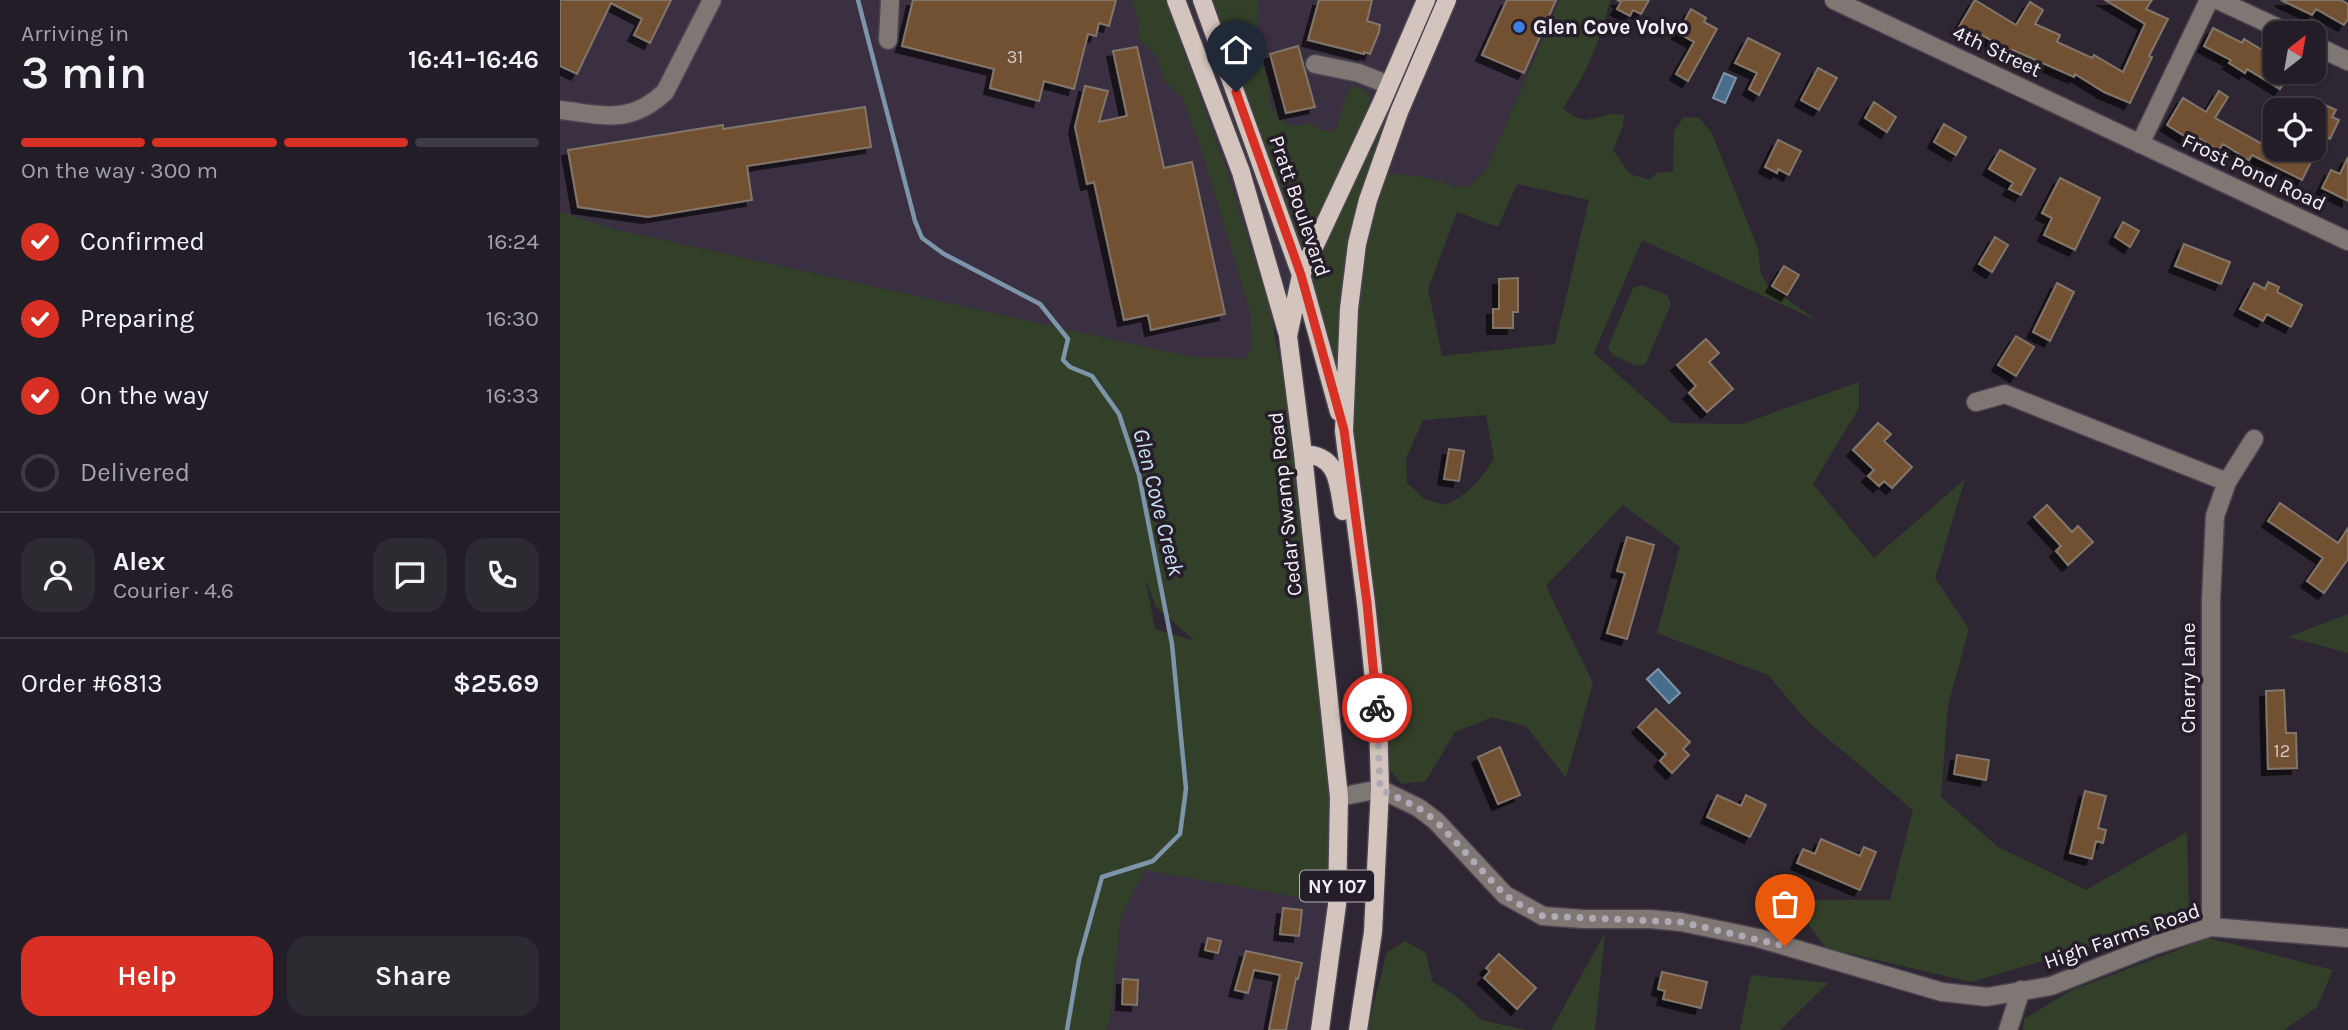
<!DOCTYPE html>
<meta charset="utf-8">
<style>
body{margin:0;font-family:Karla,sans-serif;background:#2e2a32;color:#f1f3f6;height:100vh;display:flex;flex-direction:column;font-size:26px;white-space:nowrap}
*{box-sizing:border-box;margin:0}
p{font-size:23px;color:#a2a2a7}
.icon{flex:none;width:38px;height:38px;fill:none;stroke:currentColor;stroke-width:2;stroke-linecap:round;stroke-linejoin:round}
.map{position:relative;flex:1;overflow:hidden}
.sheet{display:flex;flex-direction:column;background:#221d26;width:560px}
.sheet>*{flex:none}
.needle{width:46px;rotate:31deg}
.tools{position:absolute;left:1703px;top:21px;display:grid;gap:14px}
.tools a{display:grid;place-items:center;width:63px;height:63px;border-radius:14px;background:#221d26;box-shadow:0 2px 5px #0004,0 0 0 2px #3f3b43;font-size:35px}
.pin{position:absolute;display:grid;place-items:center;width:60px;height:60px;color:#fff;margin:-72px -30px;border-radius:50% 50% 50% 0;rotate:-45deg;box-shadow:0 0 7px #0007}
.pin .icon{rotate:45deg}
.courier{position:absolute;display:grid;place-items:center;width:70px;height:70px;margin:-35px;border:5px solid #d93025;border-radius:50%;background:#fff;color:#222;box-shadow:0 2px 9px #0007}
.headline em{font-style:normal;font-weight:600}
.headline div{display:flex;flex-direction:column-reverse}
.headline{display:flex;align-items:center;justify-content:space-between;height:119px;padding:0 21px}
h1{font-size:46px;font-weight:600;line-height:52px}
.bar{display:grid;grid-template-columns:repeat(4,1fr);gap:10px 7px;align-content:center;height:84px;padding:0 21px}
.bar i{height:9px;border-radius:5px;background:#3f3b43}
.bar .current{background:#d93025}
.bar p{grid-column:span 4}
.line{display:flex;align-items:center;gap:18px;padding:0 21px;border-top:2px solid #3f3b43}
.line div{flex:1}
.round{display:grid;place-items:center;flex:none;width:74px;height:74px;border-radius:21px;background:#2e2a32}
ol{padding:0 21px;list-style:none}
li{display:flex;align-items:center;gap:21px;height:77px}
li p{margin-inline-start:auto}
li .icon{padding:7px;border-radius:50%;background:#d93025;color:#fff;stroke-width:4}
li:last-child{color:#a2a2a7}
li i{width:38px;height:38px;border:4px solid #3f3b43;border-radius:50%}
.cta{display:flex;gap:14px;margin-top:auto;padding:14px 21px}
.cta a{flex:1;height:80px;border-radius:21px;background:#d93025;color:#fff;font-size:28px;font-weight:600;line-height:80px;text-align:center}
.cta a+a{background:#2e2a32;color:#f1f3f6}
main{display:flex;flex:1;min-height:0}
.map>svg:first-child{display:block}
.built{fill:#3b3041}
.green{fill:#334029;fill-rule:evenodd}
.water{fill:#486d8a;stroke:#7c95ab;stroke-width:2}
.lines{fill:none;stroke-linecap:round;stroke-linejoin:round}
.stream{stroke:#7c95ab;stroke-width:4.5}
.building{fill:#725133;stroke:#82756a;stroke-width:2;filter:url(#shadow)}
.minor-casing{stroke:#4a434f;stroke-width:21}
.major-casing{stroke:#4a434f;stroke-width:21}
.minor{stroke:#7e7774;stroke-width:18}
.major{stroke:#d3c5bd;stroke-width:18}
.done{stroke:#b0aab4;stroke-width:7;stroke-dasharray:0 12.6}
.route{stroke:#d93025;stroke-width:9}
.shop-dot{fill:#3f7fe0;stroke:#251e29;stroke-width:2.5}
.labels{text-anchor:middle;stroke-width:7;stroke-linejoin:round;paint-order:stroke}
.number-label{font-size:18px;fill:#d5c9c8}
.shield{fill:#251e29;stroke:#b7b2bb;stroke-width:2}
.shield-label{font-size:19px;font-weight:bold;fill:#f6f1f9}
.poi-label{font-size:21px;font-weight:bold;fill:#f6f1f9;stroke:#251e29;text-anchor:start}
.street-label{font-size:21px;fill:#f6f1f9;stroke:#251e29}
.water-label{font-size:23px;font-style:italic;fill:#cae1f5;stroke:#251e29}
</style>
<main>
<section class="sheet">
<div class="headline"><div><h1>3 min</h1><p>Arriving in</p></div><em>16:41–16:46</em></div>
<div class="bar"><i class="current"></i><i class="current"></i><i class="current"></i><i></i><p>On the way · 300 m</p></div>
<ol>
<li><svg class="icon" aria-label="check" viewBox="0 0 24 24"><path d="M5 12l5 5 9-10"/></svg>Confirmed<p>16:24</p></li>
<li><svg class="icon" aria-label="check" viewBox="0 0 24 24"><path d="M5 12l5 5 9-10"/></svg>Preparing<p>16:30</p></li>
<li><svg class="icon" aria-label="check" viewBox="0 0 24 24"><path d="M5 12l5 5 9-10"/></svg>On the way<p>16:33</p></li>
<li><i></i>Delivered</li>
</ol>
<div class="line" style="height:126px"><a class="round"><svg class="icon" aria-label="person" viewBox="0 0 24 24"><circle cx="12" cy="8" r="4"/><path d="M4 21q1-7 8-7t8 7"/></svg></a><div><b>Alex</b><p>Courier · 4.6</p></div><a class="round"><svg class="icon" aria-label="chat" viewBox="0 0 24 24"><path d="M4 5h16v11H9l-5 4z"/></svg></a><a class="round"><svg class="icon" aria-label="phone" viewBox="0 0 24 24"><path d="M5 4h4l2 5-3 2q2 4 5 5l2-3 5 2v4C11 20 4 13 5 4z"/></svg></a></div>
<div class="line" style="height:91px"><div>Order #6813</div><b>$25.69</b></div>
<div class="cta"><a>Help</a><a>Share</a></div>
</section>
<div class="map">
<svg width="1788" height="1030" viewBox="0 0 1788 1030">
<defs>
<filter id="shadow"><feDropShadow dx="-6" dy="6" stdDeviation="0" flood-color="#0009"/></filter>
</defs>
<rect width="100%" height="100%" fill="#2e2733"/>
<!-- built -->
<path class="built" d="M 0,0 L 1000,0 L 926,170 L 911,186 L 897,187 L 869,178 L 817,173 L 804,123 L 695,371 L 0,217 Z
M 585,869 L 777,904 L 765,1030 L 547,1030 L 551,1014 L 561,917 Z"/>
<!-- green -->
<path class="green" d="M 572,0 L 605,0 L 666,169 L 707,299 L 732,418 L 778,825 L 777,904 L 585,870 L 561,917 L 551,1014 L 547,1030 L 0,1030 L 0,212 L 54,229 L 632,357 L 686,359 L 692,345 L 691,315 L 642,151 L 622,97 L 604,81 L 598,58 L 578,38 L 579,22 ZM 585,577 L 596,607 L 635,641 L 595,629 Z
M 646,0 L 698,0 C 698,11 696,22 697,33 C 697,51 704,65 708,82 C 709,89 709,97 711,104 C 717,121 733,132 749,123 L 759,129 L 774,132 C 783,118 781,96 794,85 L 807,91 L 810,99 L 804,122 L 837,95 L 830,135 L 817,172 L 869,178 L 897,187 L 911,186 L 926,170 L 1000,0 L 1050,0 C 1042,37 1025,77 1003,108 C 1030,133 1038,109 1064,115 L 1063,126 L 1053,150 L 1070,174 L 1089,180 L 1097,173 L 1113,171 L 1114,131 L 1124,117 L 1139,118 L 1151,132 L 1164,163 L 1198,249 L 1201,274 L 1209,287 L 1258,321 L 1082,240 L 1034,353 L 1112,423 L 1182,424 L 1299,382 L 1299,408 L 1253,484 L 1314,558 L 1405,479 L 1375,578 L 1409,629 L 1388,705 L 1381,797 L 1438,847 L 1526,890 L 1627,832 L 1629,918 L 1411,982 L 1266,948 L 1231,900 L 1330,900 L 1353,810 L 1247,721 L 1208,675 L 1097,633 L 1120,547 L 1063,505 L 986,586 L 1033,683 L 1006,778 L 966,726 L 932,717 L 895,732 L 866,781 L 841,784 L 827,765 L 786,432 ZM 957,184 L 1029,200 L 995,344 L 882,356 L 868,289 L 897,212 L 938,227 ZM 926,415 L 934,459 C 918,482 911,492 886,505 L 864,499 L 847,483 L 846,459 L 863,420 Z
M 1082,285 L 1107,295 L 1111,304 L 1086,363 L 1077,366 L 1052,355 L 1048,347 L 1073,288 Z
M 1788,614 L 1788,653 L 1728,637 Z
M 1045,933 L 1035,1030 L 991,1030 Z
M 1649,938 L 1773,970 L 1757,1007 L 1724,1030 L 1463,1030 L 1464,1019 L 1510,991 Z
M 845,941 L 866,953 L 872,981 L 897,997 L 921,1020 L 966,1030 L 807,1030 L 827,952 Z
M 1191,975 L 1268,983 L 1220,1030 L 1180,1030 Z"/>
<!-- water -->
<path class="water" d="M 1164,73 L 1176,78 L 1165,103 L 1153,98 Z
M 1098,669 L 1120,693 L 1109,703 L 1087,679 Z"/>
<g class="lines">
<!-- stream -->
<path class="stream" d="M 298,0 L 355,221 L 362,238 L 384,254 L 480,304 L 508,339 L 503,360 L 510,367 L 532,376 L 559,414 L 579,475 L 612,644 L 626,789 L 620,834 L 593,861 L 542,877 L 519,960 L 507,1030"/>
</g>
<!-- building -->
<path class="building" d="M 0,0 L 111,0 L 90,43 L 74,35 L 82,19 L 51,3 L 17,74 L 0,66 Z
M 353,0 L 556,0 L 549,26 L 539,23 L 536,36 L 528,34 L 514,89 L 484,81 L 479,101 L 430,88 L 434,69 L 342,46 Z
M 759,0 L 812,0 L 807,21 L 820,25 L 819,32 L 810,54 L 804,52 L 804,54 L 748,40 Z
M 947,0 L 996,0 L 964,73 L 922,55 Z
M 1057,0 L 1089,0 L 1081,14 L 1073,10 L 1070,16 L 1057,9 L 1061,2 Z
M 1415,0 L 1456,25 L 1470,2 L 1483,10 L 1475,24 L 1500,35 L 1497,42 L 1532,58 L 1534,55 L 1563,72 L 1585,24 L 1545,0 L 1592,0 L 1586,9 L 1608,19 L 1589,56 L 1592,57 L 1570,103 L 1544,92 L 1515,74 L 1514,77 L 1453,50 L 1451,52 L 1420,34 L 1418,38 L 1399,27 Z
M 1721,0 L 1781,0 L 1788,4 L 1788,19 L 1784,25 L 1756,9 L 1752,15 Z
M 1131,9 L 1146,18 L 1144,22 L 1157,29 L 1128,81 L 1116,74 L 1134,42 L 1118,33 Z
M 1653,28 L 1682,43 L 1684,39 L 1715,58 L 1715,72 L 1730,72 L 1720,89 L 1687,69 L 1685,73 L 1669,63 L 1671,60 L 1644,46 Z
M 1188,38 L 1220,54 L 1199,95 L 1189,89 L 1197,73 L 1175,63 Z
M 738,46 L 755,107 L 726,113 L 710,54 Z
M 577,47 L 604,168 L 632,162 L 665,314 L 591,330 L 588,315 L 564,320 L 534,182 L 527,184 L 515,127 L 525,86 L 548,91 L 539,122 L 567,116 L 553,51 Z
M 1258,68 L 1277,78 L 1259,110 L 1241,100 Z
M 1659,91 L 1668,97 L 1655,118 L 1713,150 L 1735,149 L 1753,158 L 1742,180 L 1692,155 L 1689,160 L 1663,144 L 1659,150 L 1629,132 L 1626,137 L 1607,125 L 1623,98 L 1646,112 Z
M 1314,102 L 1336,117 L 1327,132 L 1305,118 Z
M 1765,105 L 1776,110 L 1772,117 L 1779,120 L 1770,139 L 1754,131 L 1754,108 L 1762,112 Z
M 305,107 L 311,147 L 187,166 L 192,200 L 88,217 L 18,207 L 8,150 L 163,125 L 163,129 Z
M 1384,124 L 1406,137 L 1396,155 L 1374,142 Z
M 1218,140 L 1241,151 L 1229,175 L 1218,169 L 1217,173 L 1205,167 Z
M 1440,150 L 1475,169 L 1461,195 L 1449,189 L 1453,183 L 1429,169 Z
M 1788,157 L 1788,201 L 1762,188 L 1771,170 L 1780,174 Z
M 1500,178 L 1540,198 L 1515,250 L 1484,235 L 1492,218 L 1482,213 Z
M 1563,222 L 1579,231 L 1570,247 L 1555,237 Z
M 1435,237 L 1448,245 L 1432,272 L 1419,264 Z
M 1624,244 L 1670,262 L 1661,284 L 1615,266 Z
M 1224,266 L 1239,275 L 1227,295 L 1212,286 Z
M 958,278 L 958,312 L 953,312 L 953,328 L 933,328 L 933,309 L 939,309 L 939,279 Z
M 1708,282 L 1719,287 L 1717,292 L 1742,305 L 1731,327 L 1707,314 L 1703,321 L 1680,309 L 1694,283 L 1705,289 Z
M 1497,283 L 1514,292 L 1490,341 L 1473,332 Z
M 1456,336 L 1474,347 L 1456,376 L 1438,365 Z
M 1146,339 L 1159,353 L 1149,362 L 1173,389 L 1147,412 L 1129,393 L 1136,386 L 1117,365 Z
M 1318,423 L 1331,434 L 1324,441 L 1352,467 L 1332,488 L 1324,481 L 1319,486 L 1308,476 L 1314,470 L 1293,450 Z
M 889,449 L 904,451 L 899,481 L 884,479 Z
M 1720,503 L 1778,543 L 1788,528 L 1788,559 L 1764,593 L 1747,581 L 1763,558 L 1708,521 Z
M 1487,505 L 1512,532 L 1518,526 L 1533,542 L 1508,565 L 1496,551 L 1501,546 L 1474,517 Z
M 1067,537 L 1094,545 L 1067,639 L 1047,633 L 1065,573 L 1057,571 Z
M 1724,690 L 1726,733 L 1736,733 L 1737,768 L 1708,769 L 1706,691 Z
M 1096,709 L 1130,742 L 1123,749 L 1129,755 L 1112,773 L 1100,761 L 1106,754 L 1078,727 Z
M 940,747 L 960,795 L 938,804 L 918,757 Z
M 1397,755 L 1429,760 L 1426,780 L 1394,774 Z
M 1525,791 L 1546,796 L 1538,828 L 1546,830 L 1543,843 L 1536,841 L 1532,859 L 1510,853 Z
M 1157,795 L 1181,806 L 1186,795 L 1206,805 L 1190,837 L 1147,817 Z
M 1261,839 L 1300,856 L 1304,847 L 1316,852 L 1300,890 L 1237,863 L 1243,849 L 1255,854 Z
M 723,908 L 742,910 L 739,936 L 720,934 Z
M 648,938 L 661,941 L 658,953 L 645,950 Z
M 686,951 L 742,963 L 738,979 L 736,978 L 726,1030 L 709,1030 L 720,975 L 694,970 L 688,993 L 675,990 Z
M 939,954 L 976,988 L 957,1009 L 924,978 L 930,971 L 926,968 Z
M 1102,972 L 1147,982 L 1141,1008 L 1103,999 L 1105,991 L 1098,989 Z
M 563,979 L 578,980 L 577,1005 L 562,1004 Z"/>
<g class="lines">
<defs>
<path id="minor" d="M 1274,0 L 1788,241
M 1658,0 L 1729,33
M 328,40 L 330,0
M 1754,45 L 1788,61
M 755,64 L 799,73 L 829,85
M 0,110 C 44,115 70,125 105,92 L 152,0
M 1580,144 L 1649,0
M 1416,402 L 1445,394 L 1667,482
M 779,797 L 820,789 L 859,808 L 876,821 L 945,895 L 983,916 L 1023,919 L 1090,919 L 1121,922 L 1198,938 L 1382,992 L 1427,997 L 1491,986 L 1595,945 L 1651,927 L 1788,938
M 1651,927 L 1651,600 L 1655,516 L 1667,482 L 1694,439
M 1448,1030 L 1461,990"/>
<path id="major" d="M 616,0 L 681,172 L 727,332
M 642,0 L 741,275 L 779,412
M 743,454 C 779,455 778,484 783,511
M 760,1030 L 777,905 L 779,797 L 743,454 L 728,336 L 741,275 L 821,104 L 866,0
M 798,1030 L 813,932 L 820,789 L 818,718 L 806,603 L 784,431 L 789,309 L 797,244 L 808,200 L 839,112 L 887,0"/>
</defs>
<!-- minor casing -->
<use href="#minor" class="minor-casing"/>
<!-- major casing -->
<use href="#major" class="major-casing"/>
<!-- minor -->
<use href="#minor" class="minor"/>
<!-- major -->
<use href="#major" class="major"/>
</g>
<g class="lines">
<!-- done -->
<path class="done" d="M 817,708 L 820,789 L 859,808 L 876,821 L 945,895 L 965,908 L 983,916 L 1121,922 L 1225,946"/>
<!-- route -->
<path class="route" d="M 676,92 L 741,275 L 784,430 L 807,603 L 817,708"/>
</g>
<!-- markers -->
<circle class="shop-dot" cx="959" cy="27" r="7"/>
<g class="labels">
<!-- number labels -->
<g class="number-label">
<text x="455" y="63">31</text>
<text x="1722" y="757">12</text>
</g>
<!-- shield labels -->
<rect class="shield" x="740" y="870.5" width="74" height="31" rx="5"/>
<g class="shield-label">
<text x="777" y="893">NY 107</text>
</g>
<!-- poi labels -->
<g class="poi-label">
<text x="973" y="34">Glen Cove Volvo</text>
</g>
<!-- street labels -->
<g class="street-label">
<text transform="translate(1437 51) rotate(25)" y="7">4th Street</text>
<text transform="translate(1694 172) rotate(25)" y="7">Frost Pond Road</text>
<text transform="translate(740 206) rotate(71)" y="7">Pratt Boulevard</text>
<text transform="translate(725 504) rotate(-96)" y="7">Cedar Swamp Road</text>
<text transform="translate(1628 678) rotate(-90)" y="7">Cherry Lane</text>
<text transform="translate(1562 936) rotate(-19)" y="7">High Farms Road</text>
</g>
<!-- water labels -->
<g class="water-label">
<text transform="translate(599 502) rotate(76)" y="8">Glen Cove Creek</text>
</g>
</g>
</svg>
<div class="tools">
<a><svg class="needle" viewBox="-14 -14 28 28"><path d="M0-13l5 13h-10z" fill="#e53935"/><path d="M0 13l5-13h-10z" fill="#a2a2a7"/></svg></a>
<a><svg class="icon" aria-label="locate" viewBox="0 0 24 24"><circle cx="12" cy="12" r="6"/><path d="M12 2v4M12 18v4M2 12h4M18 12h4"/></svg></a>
</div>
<div class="pin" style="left:1225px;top:946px;background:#ea580c"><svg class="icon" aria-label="bag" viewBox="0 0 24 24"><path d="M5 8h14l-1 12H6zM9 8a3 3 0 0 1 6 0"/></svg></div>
<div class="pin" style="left:676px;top:92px;background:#1f2937"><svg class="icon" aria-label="home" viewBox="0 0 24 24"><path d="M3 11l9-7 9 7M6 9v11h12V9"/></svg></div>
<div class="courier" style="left:817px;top:708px"><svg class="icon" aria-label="bike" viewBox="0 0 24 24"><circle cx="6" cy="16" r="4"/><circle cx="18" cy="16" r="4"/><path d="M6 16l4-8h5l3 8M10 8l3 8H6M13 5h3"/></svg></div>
</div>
</main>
